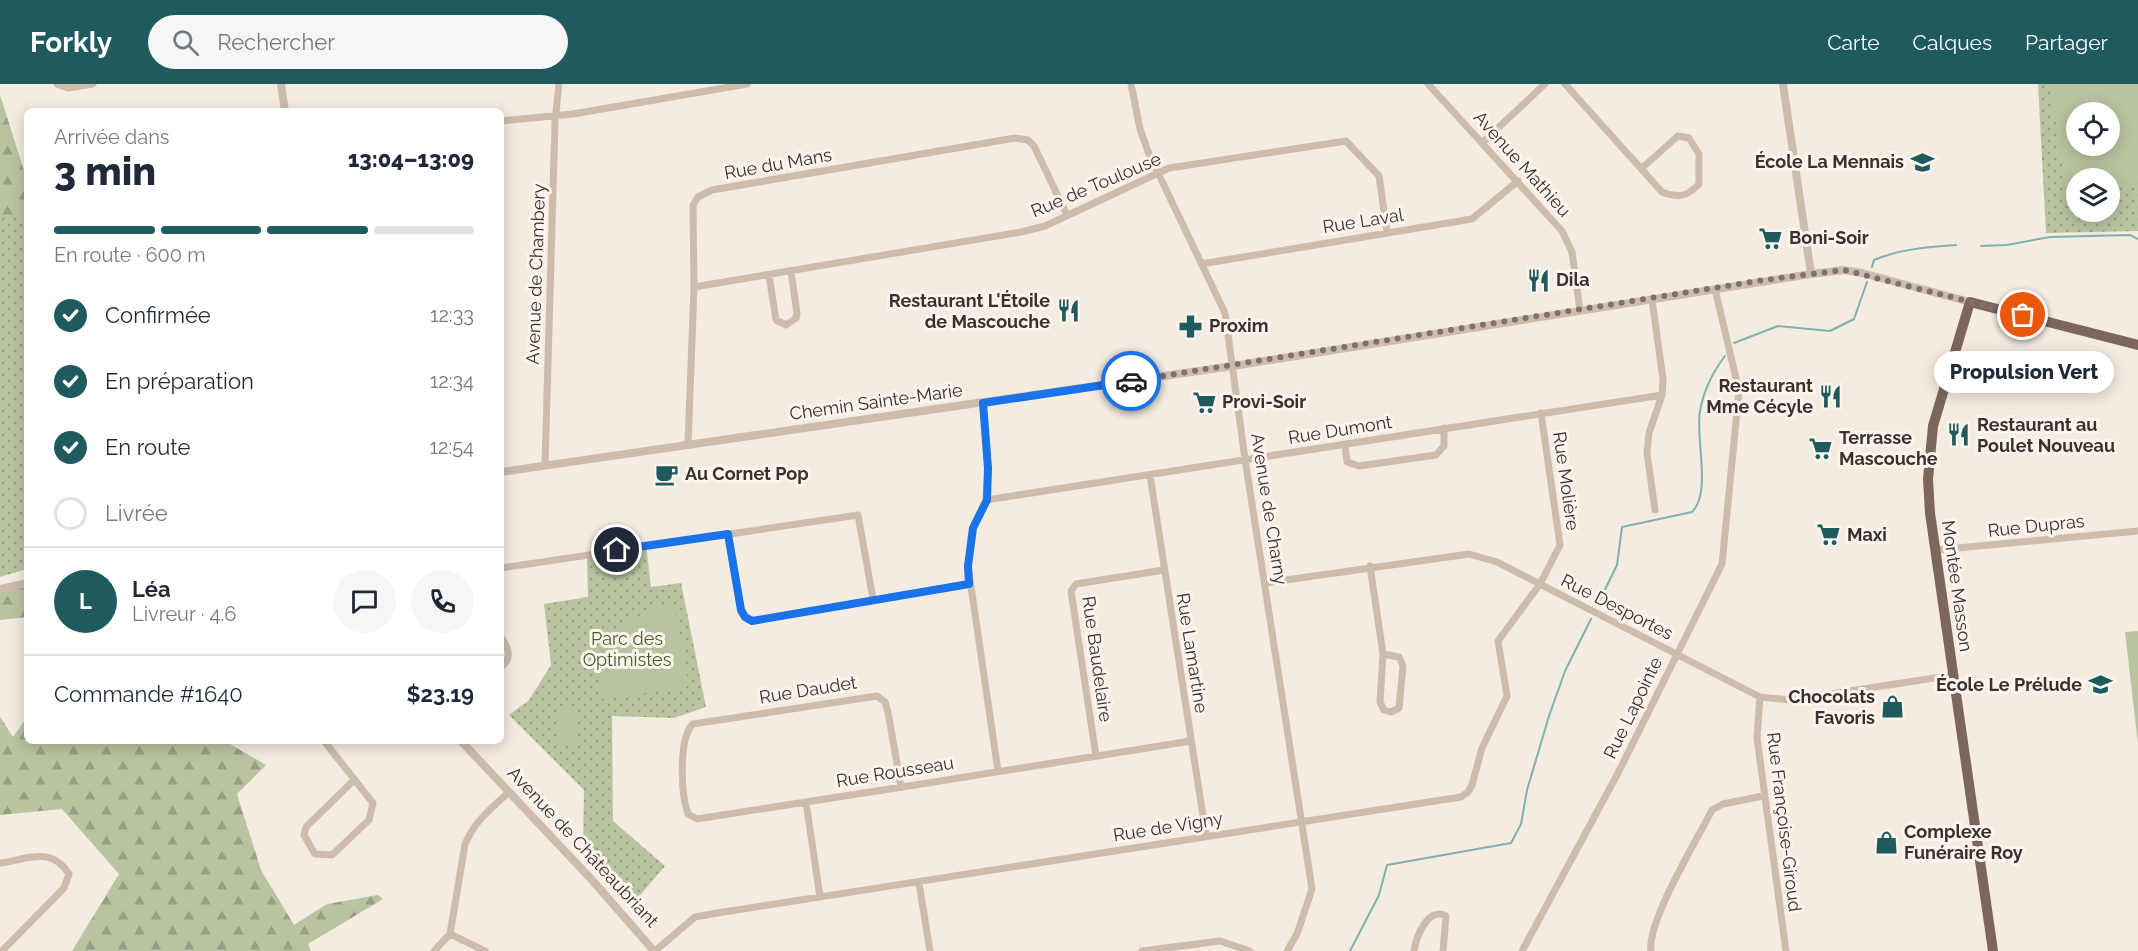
<!DOCTYPE html>
<html lang="fr">
<meta charset="utf-8">
<style>
body{margin:0;font-family:Raleway,sans-serif;background:#f6f6f7;color:#1f2937;height:100vh;display:flex;flex-direction:column;font-size:22px;white-space:nowrap}
*{box-sizing:border-box;margin:0}
p{font-size:20px;color:#747a83}
.icon{flex:none;width:33px;height:33px;fill:none;stroke:currentColor;stroke-width:2;stroke-linecap:round;stroke-linejoin:round}
.map{position:relative;flex:1;overflow:hidden}
.panel{position:absolute;left:24px;top:24px;width:480px;height:636px;display:flex;flex-direction:column;background:#fff;border-radius:9px;box-shadow:0 3px 15px #0003}
.panel>*{flex:none}
.fabs{position:absolute;left:2066px;top:18px;display:grid;gap:12px}
.fabs a{display:grid;place-items:center;width:54px;height:54px;border-radius:50%;background:#fff;box-shadow:0 3px 15px #0003;font-size:30px}
.pin{position:absolute;display:grid;place-items:center;width:51px;height:51px;color:#fff;margin:-26px;border:3px solid #fff;border-radius:50%;box-shadow:0 2px 6px #0007}
.courier{position:absolute;display:grid;place-items:center;width:60px;height:60px;margin:-30px;border:4px solid #1a73e8;border-radius:50%;background:#fff;color:#222;box-shadow:0 2px 8px #0007}
.bubble{position:absolute;height:42px;border-radius:21px;background:#fff;box-shadow:0 3px 15px #0003;font-size:20px;font-weight:800;line-height:42px;text-align:center}
.overview em{font-style:normal;font-weight:800}
.overview div{display:flex;flex-direction:column-reverse}
.overview{display:flex;align-items:center;justify-content:space-between;height:102px;padding:0 30px}
h1{font-size:39px;font-weight:800;line-height:45px}
.bar{display:grid;grid-template-columns:repeat(4,1fr);gap:9px 6px;align-content:center;height:72px;padding:0 30px}
.bar i{height:8px;border-radius:4px;background:#e0e1e3}
.bar .active{background:#1f5a5e}
.bar p{grid-column:span 4}
.line{display:flex;align-items:center;gap:15px;padding:0 30px;border-top:2px solid #e0e1e3}
.line div{flex:1}
.round{display:grid;place-items:center;flex:none;width:63px;height:63px;border-radius:32px;background:#f6f6f7}
ol{padding:0 30px;list-style:none}
li{display:flex;align-items:center;gap:18px;height:66px}
li p{margin-inline-start:auto}
li .icon{padding:6px;border-radius:50%;background:#1f5a5e;color:#fff;stroke-width:4}
li:last-child{color:#747a83}
li i{width:33px;height:33px;border:3px solid #e0e1e3;border-radius:50%}
header{display:flex;align-items:center;gap:36px;box-sizing:border-box;height:84px;padding:0 30px;background:#1f5a5e;color:#fff}
header strong{font-size:28px}
nav{display:flex;gap:33px;margin-inline-start:auto;font-size:21px}
.search{width:420px;height:54px;background:#f6f6f7;display:flex;align-items:center;gap:15px;box-sizing:border-box;padding:0 21px;border-radius:33px;color:#747a83;font-size:22px}
.map>svg:first-child{display:block}
.forest{fill:url(#forest-firs)}
.park{fill:url(#park-dots);fill-rule:evenodd}
.garden{fill:#b8c4a0;fill-rule:evenodd}
.lines{fill:none;stroke-linecap:round;stroke-linejoin:round}
.stream{stroke:#7fb0b2;stroke-width:2}
.minor{stroke:#cdbbac;stroke-width:7}
.tertiary{stroke:#cdbbac;stroke-width:8}
.primary{stroke:#7d675c;stroke-width:10}
.done{stroke:#7c716b;stroke-width:6;stroke-dasharray:0 10.8}
.route{stroke:#1a73e8;stroke-width:8}
.labels{text-anchor:middle;stroke-width:6;stroke-linejoin:round;paint-order:stroke}
.poi-label{font-size:18px;font-weight:bold;fill:#3b302b;stroke:#fbf5ee;text-anchor:start}
.street-label{font-size:18px;fill:#3b302b;stroke:#fbf5ee}
.park-label{font-size:18px;fill:#4a5a2e;stroke:#fbf5ee}
</style>
<header>
<strong>Forkly</strong>
<div class="search"><svg class="icon" aria-label="search" viewBox="0 0 24 24"><circle cx="10" cy="10" r="6"/><path d="M15 15l6 6"/></svg>Rechercher</div>
<nav><a>Carte</a><a>Calques</a><a>Partager</a></nav>
</header>
<div class="map">
<svg width="2138" height="867" viewBox="0 0 2138 867">
<defs>
<pattern id="forest-firs" width="22" height="20" patternUnits="userSpaceOnUse" patternTransform="scale(1.5)"><rect width="22" height="20" fill="#b8c4a0"/><path d="M5 1l3.5 6h-7zM16 11l3.5 6h-7z" fill="#97a083"/></pattern>
<pattern id="park-dots" width="8" height="8" patternUnits="userSpaceOnUse" patternTransform="scale(1.5)"><rect width="8" height="8" fill="#b8c4a0"/><path d="M2 2h.1M6 6h.1" fill="none" stroke="#97a083" stroke-width="1.8" stroke-linecap="round"/></pattern>
</defs>
<rect width="100%" height="100%" fill="#f4ebe1"/>
<!-- forest -->
<path class="forest" d="M 0,11 L 27,96 L 27,480 L 0,488 Z
M 27,499 L 27,533 L 0,536 L 0,508 Z
M 0,633 L 13,653 L 27,633 L 27,657 L 225,657 L 266,681 L 237,710 L 261,786 L 294,841 L 327,820 L 378,811 L 383,815 L 308,860 L 311,867 L 72,867 L 119,790 L 62,725 L 0,731 Z"/>
<!-- park -->
<path class="park" d="M 2038,0 L 2138,0 L 2138,147 L 2046,149 ZM 2076,28 L 2109,28 L 2109,62 L 2076,62 ZM 2076,94 L 2109,94 L 2109,128 L 2076,128 Z
M 27,129 L 27,485 L 0,493 L 0,135 Z
M 646,461 L 651,503 L 681,499 L 706,623 L 674,634 L 612,632 L 613,737 L 665,782 L 630,823 L 583,773 L 584,706 L 509,631 L 529,616 L 551,581 L 544,520 L 588,513 L 587,471 Z"/>
<!-- garden -->
<path class="garden" d="M 2050,0 L 2138,0 L 2138,99 L 2109,106 L 2109,94 L 2076,94 L 2076,114 L 2067,116 ZM 2109,28 L 2109,62 L 2076,62 L 2076,28 Z
M 673,518 L 687,586 L 687,603 L 602,615 C 597,543 611,543 673,518 Z
M 2138,547 L 2138,660 L 2125,548 Z
M 559,622 L 578,623 L 577,662 L 558,661 Z"/>
<g class="lines">
<!-- stream -->
<path class="stream" d="M 1981,162 L 2007,161 L 2050,153 L 2130,151 L 2138,155
M 1872,183 L 1874,176 C 1900,165 1928,163 1956,161
M 1734,259 L 1778,242 L 1830,247 L 1854,235 L 1867,198
M 1599,518 L 1617,481 L 1622,443 L 1692,428 C 1712,408 1695,355 1700,327 C 1704,305 1712,289 1725,272
M 1350,867 L 1379,811 L 1387,781 L 1511,759 L 1521,740 L 1527,706 L 1549,632 L 1565,587 L 1591,535"/>
<!-- minor -->
<path class="minor" d="M 57,0 L 68,4 L 93,0
M 1131,0 L 1140,45 L 1149,70 L 1225,229 L 1245,375 L 1312,805 L 1297,850 L 1287,867
M 1428,0 L 1562,147 L 1572,168 L 1580,226
M 1565,0 L 1662,108 C 1678,114 1687,113 1699,100 L 1699,70 L 1689,54 L 1678,52 L 1643,83
M 501,37 L 573,30 L 747,0
M 1483,58 L 1545,0
M 1201,180 L 1472,135 L 1518,97
M 769,191 L 776,236 L 786,241 L 796,234 L 797,229 L 791,188
M 694,203 L 1021,148 L 1045,142 L 1169,84 L 1346,57 L 1379,92 L 1387,148
M 1652,216 L 1663,295 L 1662,311 L 1649,349 L 1647,369 L 1655,426
M 983,319 L 988,384 L 986,416 L 973,444 L 968,482 L 998,687
M 688,361 L 694,203 L 693,121 L 698,113 L 712,106 L 1015,54 L 1028,56 L 1034,62 L 1067,131
M 1345,361 L 1347,378 L 1359,382 L 1436,371 L 1444,362 L 1444,344
M 545,381 L 555,38 L 559,0
M 1150,391 L 1206,751
M 986,416 L 1662,311
M 728,451 L 741,526 L 745,533 L 752,537 L 969,500
M 1937,466 L 2138,447
M 1370,482 L 1383,570 L 1380,618 L 1384,626 L 1391,628 L 1399,624 L 1403,582 L 1399,573 L 1383,570
M 501,484 L 858,431 L 873,515
M 1265,499 L 1469,470 L 1497,478 L 1760,613 L 1791,616 L 1954,591
M 501,553 C 508,563 513,575 501,583
M 1760,613 L 1757,654 L 1786,867
M 324,657 L 373,719 L 369,736 L 332,771 L 315,770 L 304,751 L 306,743 L 354,696
M 1096,672 L 1071,507 L 1076,500 L 1164,486
M 901,703 L 888,628 L 885,618 L 877,612 L 693,640 C 678,655 681,710 688,730 L 697,735 C 862,710 1026,683 1191,657
M 806,718 L 820,813
M 0,779 C 29,775 51,762 69,790 L 64,804 L 2,867
M 919,799 L 930,867
M 450,850 L 485,867
M 434,867 L 450,850 L 465,760 C 475,737 491,724 509,708
M 655,867 L 695,833 L 717,829 L 1461,713 L 1468,708 L 1472,701 L 1482,664 L 1507,612 L 1498,557 L 1540,500 L 1560,461 L 1541,329
M 1142,867 L 1220,857 L 1250,867
M 1414,867 C 1416,853 1428,822 1446,832 L 1443,867
M 1522,867 L 1618,689 L 1722,480 L 1739,307 L 1715,205
M 1651,867 C 1647,837 1697,756 1712,726 L 1723,720 L 1763,712"/>
<!-- tertiary -->
<path class="tertiary" d="M 281,0 L 285,27
M 1783,0 L 1811,190
M 501,388 L 1233,282 L 1811,190 L 1844,186 L 1862,189 L 1970,218
M 0,505 L 27,499
M 461,657 L 592,796 L 654,867"/>
<!-- primary -->
<path class="primary" d="M 1993,867 L 1930,429 L 1928,395 L 1933,342 L 1970,218 L 2138,261"/>
</g>
<g class="lines">
<!-- done -->
<path class="done" d="M 1131,297 L 1764,196 L 1844,186 L 2023,231"/>
<!-- route -->
<path class="route" d="M 617,466 L 728,450 L 741,526 L 745,533 L 752,537 L 969,500 L 968,482 L 973,444 L 987,416 L 988,384 L 983,319 L 1131,297"/>
</g>
<!-- icons -->
<defs>
<symbol id="school-bare" viewBox="-9 -9 18 18"><path d="M0-5L7-2L0 1L-7-2ZM-4 1L0 2.5L4 1V4Q0 6-4 4Z" fill="#1f5a5e" stroke="#fbf5ee" stroke-width="2.5" paint-order="stroke"/></symbol>
<symbol id="supermarket-bare" viewBox="-9 -9 18 18"><path d="M-6-5.5h2.5l.6 2H6L4.5 2H-2.5L-4.4-4H-6ZM-1.5 3.2a1.3 1.3 0 1 0 .1 0ZM3 3.2a1.3 1.3 0 1 0 .1 0Z" fill="#1f5a5e" stroke="#fbf5ee" stroke-width="2.5" paint-order="stroke"/></symbol>
<symbol id="restaurant-bare" viewBox="-9 -9 18 18"><path d="M-5-6h1v4h1v-4h1v4h1v-4h1v5L-1.5 .5V6h-2V.5L-5-1ZM5-6V6H3V1.5H1.5Q1.5-4 5-6Z" fill="#1f5a5e" stroke="#fbf5ee" stroke-width="2.5" paint-order="stroke"/></symbol>
<symbol id="pharmacy-bare" viewBox="-9 -9 18 18"><path d="M-2-6h4v4h4v4h-4v4h-4v-4h-4v-4h4Z" fill="#1f5a5e" stroke="#fbf5ee" stroke-width="2.5" paint-order="stroke"/></symbol>
<symbol id="cafe-bare" viewBox="-9 -9 18 18"><path d="M-5.5-4.5H6V0H3Q3 3.5 0 3.5H-2.5Q-5.5 3.5-5.5 0ZM3-3.2v2h1.7v-2ZM-6 4.5H4V6H-6Z" fill="#1f5a5e" stroke="#fbf5ee" stroke-width="2.5" paint-order="stroke"/></symbol>
<symbol id="shop-bare" viewBox="-9 -9 18 18"><path d="M-5-2.5h2.3a2.7 3.5 0 0 1 5.4 0H5L5.5 6h-11ZM-1.5-2.5h3a1.5 2.3 0 0 0-3 0Z" fill="#1f5a5e" stroke="#fbf5ee" stroke-width="2.5" paint-order="stroke"/></symbol>
</defs>
<g fill-rule="evenodd">
<use href="#school-bare" x="1906" y="62" width="33" height="33"/>
<use href="#supermarket-bare" x="1754" y="138" width="33" height="33"/>
<use href="#restaurant-bare" x="1522" y="180" width="33" height="33"/>
<use href="#restaurant-bare" x="1052" y="210" width="33" height="33"/>
<use href="#pharmacy-bare" x="1174" y="226" width="33" height="33"/>
<use href="#restaurant-bare" x="1814" y="296" width="33" height="33"/>
<use href="#supermarket-bare" x="1188" y="302" width="33" height="33"/>
<use href="#restaurant-bare" x="1942" y="334" width="33" height="33"/>
<use href="#supermarket-bare" x="1804" y="348" width="33" height="33"/>
<use href="#cafe-bare" x="650" y="374" width="33" height="33"/>
<use href="#supermarket-bare" x="1812" y="434" width="33" height="33"/>
<use href="#school-bare" x="2084" y="584" width="33" height="33"/>
<use href="#shop-bare" x="1876" y="606" width="33" height="33"/>
<use href="#shop-bare" x="1870" y="742" width="33" height="33"/>
</g>
<g class="labels">
<!-- poi labels -->
<g class="poi-label">
<text x="1904" y="84" text-anchor="end">École La Mennais</text>
<text x="1789" y="160">Boni-Soir</text>
<text x="1556" y="202">Dila</text>
<text x="1050" y="223" text-anchor="end">Restaurant L'Étoile<tspan x="1050" dy="21">de Mascouche</tspan></text>
<text x="1209" y="248">Proxim</text>
<text x="1813" y="308" text-anchor="end">Restaurant<tspan x="1813" dy="21">Mme Cécyle</tspan></text>
<text x="1222" y="324">Provi-Soir</text>
<text x="1977" y="347">Restaurant au<tspan x="1977" dy="21">Poulet Nouveau</tspan></text>
<text x="1839" y="360">Terrasse<tspan x="1839" dy="21">Mascouche</tspan></text>
<text x="685" y="396">Au Cornet Pop</text>
<text x="1847" y="457">Maxi</text>
<text x="2082" y="607" text-anchor="end">École Le Prélude</text>
<text x="1875" y="619" text-anchor="end">Chocolats<tspan x="1875" dy="21">Favoris</tspan></text>
<text x="1904" y="754">Complexe<tspan x="1904" dy="21">Funéraire Roy</tspan></text>
</g>
<!-- street labels -->
<g class="street-label">
<text transform="translate(778 80) rotate(-10)" y="6">Rue du Mans</text>
<text transform="translate(1522 80) rotate(48)" y="6">Avenue Mathieu</text>
<text transform="translate(1096 101) rotate(-23)" y="6">Rue de Toulouse</text>
<text transform="translate(1363 137) rotate(-9)" y="6">Rue Laval</text>
<text transform="translate(536 190) rotate(-88)" y="6">Avenue de Chambery</text>
<text transform="translate(876 318) rotate(-8)" y="6">Chemin Sainte-Marie</text>
<text transform="translate(1340 346) rotate(-9)" y="6">Rue Dumont</text>
<text transform="translate(1566 397) rotate(82)" y="6">Rue Molière</text>
<text transform="translate(1269 425) rotate(81)" y="6">Avenue de Charny</text>
<text transform="translate(2036 442) rotate(-6)" y="6">Rue Dupras</text>
<text transform="translate(1957 502) rotate(82)" y="6">Montée Masson</text>
<text transform="translate(1617 523) rotate(27)" y="6">Rue Desportes</text>
<text transform="translate(1192 569) rotate(81)" y="6">Rue Lamartine</text>
<text transform="translate(1097 575) rotate(82)" y="6">Rue Baudelaire</text>
<text transform="translate(808 606) rotate(-9)" y="6">Rue Daudet</text>
<text transform="translate(1633 624) rotate(-64)" y="6">Rue Lapointe</text>
<text transform="translate(895 688) rotate(-9)" y="6">Rue Rousseau</text>
<text transform="translate(1784 738) rotate(83)" y="6">Rue Françoise-Giroud</text>
<text transform="translate(1168 743) rotate(-9)" y="6">Rue de Vigny</text>
<text transform="translate(583 763) rotate(47)" y="6">Avenue de Châteaubriant</text>
</g>
<!-- park labels -->
<g class="park-label">
<text x="627" y="561">Parc des<tspan x="627" dy="21">Optimistes</tspan></text>
</g>
</g>
</svg>
<div class="fabs">
<a><svg class="icon" aria-label="locate" viewBox="0 0 24 24"><circle cx="12" cy="12" r="6"/><path d="M12 2v4M12 18v4M2 12h4M18 12h4"/></svg></a>
<a><svg class="icon" aria-label="layers" viewBox="0 0 24 24"><path d="M12 4l9 5-9 5-9-5zM3 14l9 5 9-5"/></svg></a>
</div>
<div class="pin" style="left:2023px;top:231px;background:#ea580c"><svg class="icon" aria-label="bag" viewBox="0 0 24 24"><path d="M5 8h14l-1 12H6zM9 8a3 3 0 0 1 6 0"/></svg></div>
<div class="pin" style="left:617px;top:466px;background:#1f2937"><svg class="icon" aria-label="home" viewBox="0 0 24 24"><path d="M3 11l9-7 9 7M6 9v11h12V9"/></svg></div>
<div class="courier" style="left:1131px;top:297px"><svg class="icon" aria-label="car" viewBox="0 0 24 24"><path d="M5 17H2v-5l4-1 3-4h7l3 4 3 1v5h-3M9 17h6M6 11h13"/><circle cx="7" cy="17" r="2"/><circle cx="17" cy="17" r="2"/></svg></div>
<div class="bubble" style="left:1934px;top:267px;width:180px">Propulsion Vert</div>
<section class="panel">
<div class="overview"><div><h1>3 min</h1><p>Arrivée dans</p></div><em>13:04–13:09</em></div>
<div class="bar"><i class="active"></i><i class="active"></i><i class="active"></i><i></i><p>En route · 600 m</p></div>
<ol>
<li><svg class="icon" aria-label="check" viewBox="0 0 24 24"><path d="M5 12l5 5 9-10"/></svg>Confirmée<p>12:33</p></li>
<li><svg class="icon" aria-label="check" viewBox="0 0 24 24"><path d="M5 12l5 5 9-10"/></svg>En préparation<p>12:34</p></li>
<li><svg class="icon" aria-label="check" viewBox="0 0 24 24"><path d="M5 12l5 5 9-10"/></svg>En route<p>12:54</p></li>
<li><i></i>Livrée</li>
</ol>
<div class="line" style="height:108px"><b class="round" style="background:#1f5a5e;color:#fff">L</b><div><b>Léa</b><p>Livreur · 4.6</p></div><a class="round"><svg class="icon" aria-label="chat" viewBox="0 0 24 24"><path d="M4 5h16v11H9l-5 4z"/></svg></a><a class="round"><svg class="icon" aria-label="phone" viewBox="0 0 24 24"><path d="M5 4h4l2 5-3 2q2 4 5 5l2-3 5 2v4C11 20 4 13 5 4z"/></svg></a></div>
<div class="line" style="height:78px"><div>Commande #1640</div><b>$23.19</b></div>
</section>
</div>
